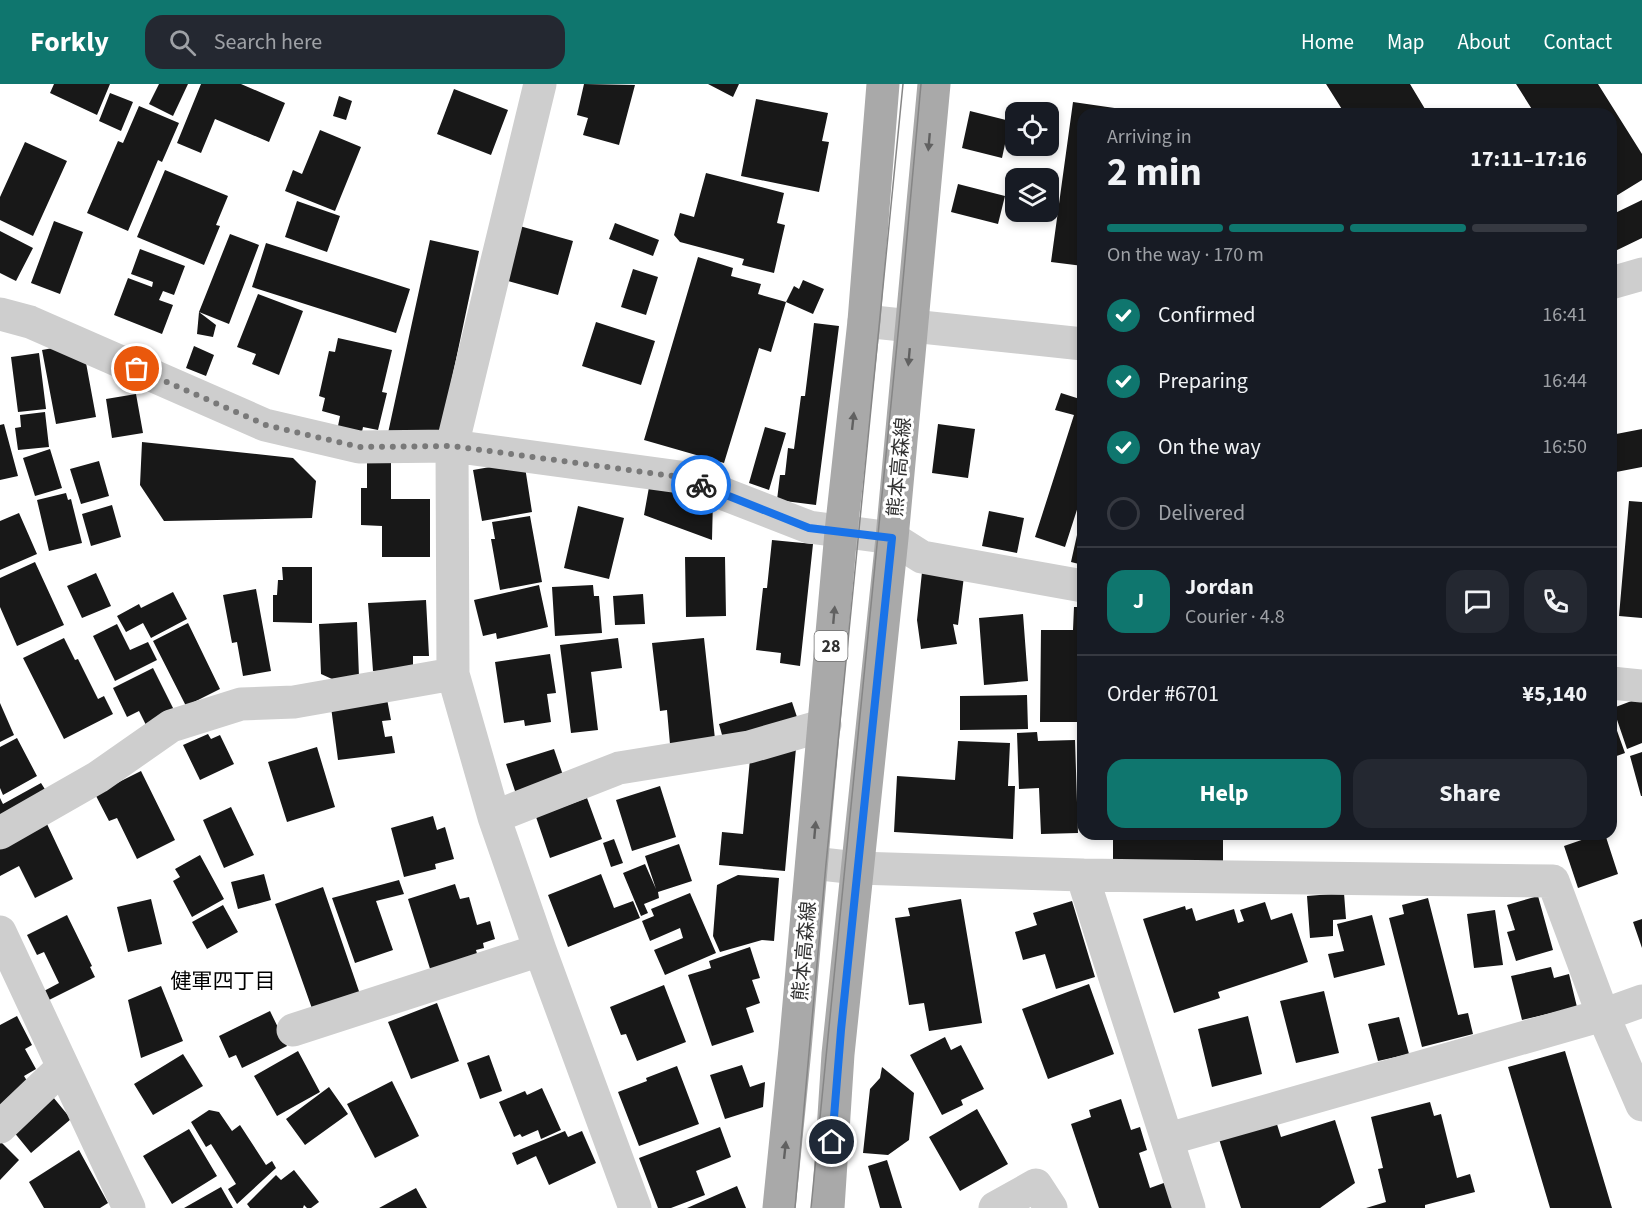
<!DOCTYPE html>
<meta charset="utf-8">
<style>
body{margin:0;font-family:"Source Sans 3","Noto Sans JP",sans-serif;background:#242831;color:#f1f3f6;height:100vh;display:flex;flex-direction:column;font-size:22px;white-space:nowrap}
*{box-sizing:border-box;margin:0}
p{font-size:20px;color:#9ea1a6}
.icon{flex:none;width:33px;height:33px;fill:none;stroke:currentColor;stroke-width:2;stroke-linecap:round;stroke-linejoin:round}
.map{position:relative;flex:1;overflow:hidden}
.details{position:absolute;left:1077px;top:24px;width:540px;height:732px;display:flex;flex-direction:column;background:#171b24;border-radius:18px;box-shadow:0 3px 9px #0003}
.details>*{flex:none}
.fabs{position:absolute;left:1005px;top:18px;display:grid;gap:12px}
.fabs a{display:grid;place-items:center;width:54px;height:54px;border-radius:12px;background:#171b24;box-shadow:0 3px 9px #0003;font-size:30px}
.pin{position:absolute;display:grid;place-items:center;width:51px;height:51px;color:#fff;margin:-26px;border:3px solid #fff;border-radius:50%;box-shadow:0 2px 6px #0007}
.courier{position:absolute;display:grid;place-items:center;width:60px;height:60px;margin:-30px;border:4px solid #1a73e8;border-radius:50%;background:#fff;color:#222;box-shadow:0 2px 8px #0007}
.overview em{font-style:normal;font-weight:700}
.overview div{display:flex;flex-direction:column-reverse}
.overview{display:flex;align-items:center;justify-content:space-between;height:102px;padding:0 30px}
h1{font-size:39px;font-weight:700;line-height:45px}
.bar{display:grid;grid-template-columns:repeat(4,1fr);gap:9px 6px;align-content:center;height:72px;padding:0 30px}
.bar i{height:8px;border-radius:4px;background:#363941}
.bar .on{background:#0f766e}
.bar p{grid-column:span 4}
.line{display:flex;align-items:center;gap:15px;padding:0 30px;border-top:2px solid #363941}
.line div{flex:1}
.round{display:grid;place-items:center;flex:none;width:63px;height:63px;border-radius:18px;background:#242831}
ol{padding:0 30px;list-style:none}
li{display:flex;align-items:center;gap:18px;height:66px}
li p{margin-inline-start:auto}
li .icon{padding:6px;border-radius:50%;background:#0f766e;color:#fff;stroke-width:4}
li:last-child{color:#9ea1a6}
li i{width:33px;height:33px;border:3px solid #363941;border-radius:50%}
.primary-button{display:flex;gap:12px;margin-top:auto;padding:12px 30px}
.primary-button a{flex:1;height:69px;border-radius:18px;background:#0f766e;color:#fff;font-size:24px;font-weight:700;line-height:69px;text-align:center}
.primary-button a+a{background:#242831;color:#f1f3f6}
header{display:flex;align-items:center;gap:36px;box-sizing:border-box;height:84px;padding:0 30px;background:#0f766e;color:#fff}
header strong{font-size:28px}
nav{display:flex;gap:33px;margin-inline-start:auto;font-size:21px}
.search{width:420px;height:54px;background:#242831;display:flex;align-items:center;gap:15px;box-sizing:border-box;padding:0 21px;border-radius:18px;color:#9ea1a6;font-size:22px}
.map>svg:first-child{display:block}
.building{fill:#181818}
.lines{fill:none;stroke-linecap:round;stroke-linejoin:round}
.minor{stroke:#cecece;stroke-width:33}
.major{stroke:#a9a9a9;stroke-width:33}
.tram{stroke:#868686;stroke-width:1.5}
.oneway{fill:#616161}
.done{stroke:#797979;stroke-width:6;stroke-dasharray:0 10.8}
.route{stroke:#1a73e8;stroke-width:8}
.labels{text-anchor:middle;stroke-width:6;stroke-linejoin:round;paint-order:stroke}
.shield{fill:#fff;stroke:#6f6f6f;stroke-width:1.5}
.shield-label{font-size:18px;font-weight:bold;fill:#313131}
.street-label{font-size:20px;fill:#313131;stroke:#fff}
.neighbourhood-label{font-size:21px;fill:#000;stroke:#fff}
</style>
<header>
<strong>Forkly</strong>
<div class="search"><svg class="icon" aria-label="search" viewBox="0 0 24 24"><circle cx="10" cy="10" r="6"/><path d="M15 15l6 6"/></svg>Search here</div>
<nav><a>Home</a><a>Map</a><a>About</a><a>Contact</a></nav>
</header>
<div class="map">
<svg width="1642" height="1124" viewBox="0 0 1642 1124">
<rect width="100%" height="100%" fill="#fff"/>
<!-- building -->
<path class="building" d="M 54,0 L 110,0 L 97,31 L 50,9 Z
M 159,0 L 188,0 L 173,32 L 149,20 Z
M 201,0 L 241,0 L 285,19 L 269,58 L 215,35 L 201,69 L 177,59 Z
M 584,0 L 635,1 L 619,61 L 583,51 L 588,34 L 577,31 Z
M 708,0 L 739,0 L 733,13 Z
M 1326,0 L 1410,0 L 1428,30 L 1345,30 Z
M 1516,0 L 1598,0 L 1642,70 L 1642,96 L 1611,115 L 1611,30 L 1535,30 Z
M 454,5 L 508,26 L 491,71 L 437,50 Z
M 110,9 L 133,18 L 121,47 L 99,37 Z
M 339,12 L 352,17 L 346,36 L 333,32 Z
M 756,15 L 828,29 L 822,57 L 829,58 L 819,108 L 741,92 Z
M 1073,18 L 1149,29 L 1083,30 L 1083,182 L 1051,178 Z
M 139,22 L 179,39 L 162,78 L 158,76 L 128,147 L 87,129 L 118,57 L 123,59 Z
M 970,27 L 1010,37 L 1002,74 L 962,64 Z
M 320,46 L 361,63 L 335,127 L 285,107 L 293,86 L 302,90 Z
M 25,58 L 67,77 L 33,152 L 0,136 L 0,113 Z
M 165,86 L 228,112 L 216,141 L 220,142 L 204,181 L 137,153 Z
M 706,89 L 784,109 L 777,139 L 785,141 L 774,189 L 742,181 L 744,175 L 680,158 L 674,151 L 680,129 L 694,133 Z
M 958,100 L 1005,112 L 998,140 L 951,128 Z
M 1642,116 L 1642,154 L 1611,169 L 1611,131 Z
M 297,117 L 340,132 L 327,168 L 285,153 Z
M 54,137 L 83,148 L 60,210 L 31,199 Z
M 615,139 L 659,156 L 653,172 L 609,155 Z
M 516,141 L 573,157 L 558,211 L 501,195 Z
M 0,147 L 33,164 L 16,197 L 0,189 Z
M 230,150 L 259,161 L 229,240 L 199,228 Z
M 430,156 L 479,167 L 440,351 L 388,349 Z
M 266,159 L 410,205 L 396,249 L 252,203 Z
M 140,165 L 185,182 L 174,211 L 163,207 L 159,216 L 173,221 L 162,250 L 114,231 L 128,194 L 152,203 L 153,198 L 131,190 Z
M 698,173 L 733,184 L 731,192 L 761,200 L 758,210 L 786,218 L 771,268 L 759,264 L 724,379 L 644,356 Z
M 633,185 L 658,193 L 646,231 L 621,223 Z
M 803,196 L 824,205 L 813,230 L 786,218 L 794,202 L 799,205 Z
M 258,210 L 303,227 L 279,291 L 252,280 L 256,270 L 237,263 Z
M 199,228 L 216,241 L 213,253 L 197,250 Z
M 596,238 L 655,257 L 641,301 L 582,282 Z
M 814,239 L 839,242 L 816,421 L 777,416 L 780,391 L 785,391 L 788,364 L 794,365 L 801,312 L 805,312 Z
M 338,254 L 392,266 L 382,308 L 387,309 L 378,346 L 363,343 L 362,348 L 338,342 L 340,332 L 322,327 L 325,314 L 319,312 L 329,267 L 335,268 Z
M 64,262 L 84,268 L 96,333 L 56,340 L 42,266 Z
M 194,262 L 214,271 L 206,292 L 186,284 Z
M 39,269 L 46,325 L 18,328 L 11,273 Z
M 1061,309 L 1083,316 L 1083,407 L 1065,463 L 1035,453 L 1074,331 L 1055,326 Z
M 136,310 L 143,349 L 112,354 L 106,315 Z
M 45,328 L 49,363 L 18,366 L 15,344 L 21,343 L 20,331 Z
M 4,340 L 18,392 L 0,396 L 0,341 Z
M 938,340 L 975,345 L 968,394 L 932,389 Z
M 765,343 L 786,349 L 769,406 L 749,399 Z
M 1642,345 L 1642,383 L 1611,389 L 1611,351 Z
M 142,358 L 293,374 L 316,397 L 312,434 L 164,437 L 140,401 Z
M 50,365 L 62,404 L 35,412 L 23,374 Z
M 99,377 L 109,412 L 81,420 L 70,385 Z
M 367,379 L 391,379 L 391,415 L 430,415 L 430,473 L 382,473 L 382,442 L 361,441 L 361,404 L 367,404 Z
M 513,379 L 525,383 L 532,428 L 482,437 L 473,386 Z
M 651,392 L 713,415 L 712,456 L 644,431 Z
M 66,409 L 68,416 L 71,415 L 82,459 L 49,467 L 37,416 Z
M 1629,417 L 1642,418 L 1642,534 L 1619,532 Z
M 112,421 L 121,453 L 91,462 L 82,430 Z
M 578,422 L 624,434 L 609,495 L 564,484 Z
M 989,427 L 1024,434 L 1017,469 L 982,462 Z
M 19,429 L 37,470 L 0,486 L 0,437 Z
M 530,432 L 542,498 L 500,506 L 491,455 L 495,455 L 492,438 Z
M 1079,442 L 1083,443 L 1083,481 L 1071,478 Z
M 772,456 L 813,460 L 800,582 L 780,579 L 781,569 L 756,566 L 763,504 L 767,504 Z
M 685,473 L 725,473 L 726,532 L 686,533 Z
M 35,478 L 64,541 L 17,562 L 0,523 L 0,494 Z
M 282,483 L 312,483 L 312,539 L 273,538 L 273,511 L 277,511 L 278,496 L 283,496 Z
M 922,488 L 964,492 L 958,541 L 953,540 L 957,560 L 921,565 L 917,536 Z
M 96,489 L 111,522 L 82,534 L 67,502 Z
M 539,501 L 548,543 L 497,555 L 496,549 L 483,552 L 474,516 Z
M 593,501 L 594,512 L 599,512 L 602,549 L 555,552 L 552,503 Z
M 256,505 L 271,587 L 243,592 L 237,558 L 232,559 L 223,511 Z
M 173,508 L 187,535 L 151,554 L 143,539 L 126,548 L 117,532 L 139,520 L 141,524 Z
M 643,510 L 645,540 L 615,541 L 613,512 Z
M 426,516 L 429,572 L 413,572 L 413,585 L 373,587 L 368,519 Z
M 1074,523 L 1083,523 L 1083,638 L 1040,638 L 1041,546 L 1073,546 Z
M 1023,530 L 1028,597 L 984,601 L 979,534 Z
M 357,538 L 359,593 L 332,595 L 321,590 L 319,540 Z
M 188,539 L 220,605 L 186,622 L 153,557 Z
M 117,540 L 130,566 L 148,558 L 157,576 L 115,597 L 93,552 Z
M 64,554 L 75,576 L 78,575 L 98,615 L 104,612 L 113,630 L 64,655 L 23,574 Z
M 618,554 L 622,584 L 591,588 L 598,646 L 571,649 L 560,561 Z
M 704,554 L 715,655 L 670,660 L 667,626 L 660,627 L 652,559 Z
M 550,570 L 556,609 L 547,610 L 551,638 L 525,642 L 524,636 L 504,639 L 495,578 Z
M 153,584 L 175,628 L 147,643 L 139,627 L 127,633 L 113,604 Z
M 1027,611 L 1028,645 L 960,646 L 960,612 Z
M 1642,613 L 1642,659 L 1627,665 L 1613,624 Z
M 387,615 L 391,636 L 382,637 L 385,653 L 392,652 L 395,669 L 338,676 L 331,623 Z
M 792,618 L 798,636 L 724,658 L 719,640 Z
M 0,619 L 14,651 L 0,658 Z
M 1611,630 L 1625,669 L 1611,674 Z
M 1037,648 L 1038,657 L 1075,656 L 1078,749 L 1041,750 L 1039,704 L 1019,705 L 1017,649 Z
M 208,650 L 211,655 L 220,651 L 234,680 L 200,696 L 183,661 Z
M 17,654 L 37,692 L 3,711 L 0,704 L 0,663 Z
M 958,657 L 1010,659 L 1008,702 L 1015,702 L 1013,755 L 894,748 L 897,692 L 955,696 Z
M 317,663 L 335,723 L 287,738 L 268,678 Z
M 796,664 L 785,787 L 719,781 L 722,748 L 743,750 L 750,675 Z
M 554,665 L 566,700 L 518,716 L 506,680 Z
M 1642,668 L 1642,712 L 1641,712 L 1630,672 Z
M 141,687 L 175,756 L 137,775 L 117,734 L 109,737 L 95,710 Z
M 41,699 L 48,710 L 0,737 L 0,714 L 3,720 Z
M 660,702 L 676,753 L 632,767 L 616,716 Z
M 587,714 L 602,755 L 550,774 L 536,733 Z
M 231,723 L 254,771 L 224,784 L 203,736 Z
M 433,732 L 437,746 L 445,743 L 454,775 L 435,780 L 436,785 L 404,793 L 391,744 Z
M 47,740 L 73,795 L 35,814 L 19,782 L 0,792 L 0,763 Z
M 1113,750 L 1223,750 L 1223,780 L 1113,780 Z
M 1599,750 L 1605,750 L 1618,790 L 1578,804 L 1564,762 Z
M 614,755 L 623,779 L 611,783 L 603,759 Z
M 679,760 L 692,797 L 658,808 L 659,814 L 644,820 L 648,829 L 641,832 L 623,789 L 645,780 L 656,805 L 645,772 Z
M 200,771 L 224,815 L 192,833 L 173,797 L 180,793 L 175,785 Z
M 264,790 L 271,816 L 238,825 L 231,798 Z
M 601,790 L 614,824 L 633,817 L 640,834 L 568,863 L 548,811 Z
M 738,791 L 779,794 L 774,857 L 762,856 L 720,868 L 713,852 L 717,801 Z
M 399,796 L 404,810 L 376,817 L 393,866 L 355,879 L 332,814 Z
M 455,800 L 460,815 L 469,813 L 477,841 L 490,837 L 495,855 L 483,859 L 484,864 L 476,866 L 479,877 L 432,891 L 408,815 Z
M 323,803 L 362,916 L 315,933 L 275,820 Z
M 690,809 L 716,869 L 665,891 L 654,866 L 683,854 L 680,844 L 650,857 L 642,837 L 654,832 L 651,825 Z
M 1344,809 L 1346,835 L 1333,836 L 1333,852 L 1310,854 L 1307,812 Z
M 1538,812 L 1553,866 L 1516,877 L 1507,848 L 1515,846 L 1507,821 Z
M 1428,814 L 1458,931 L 1468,929 L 1473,950 L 1422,963 L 1389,834 L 1404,830 L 1402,821 Z
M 151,815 L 162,860 L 128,868 L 117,823 Z
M 961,815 L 982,939 L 929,947 L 924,919 L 909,921 L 895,834 L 910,832 L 908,824 Z
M 1072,817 L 1095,893 L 1056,905 L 1045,870 L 1023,876 L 1015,848 L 1037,841 L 1033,829 Z
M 1265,818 L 1271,836 L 1292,829 L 1308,878 L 1218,908 L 1220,914 L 1174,929 L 1143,835 L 1185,822 L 1186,826 L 1192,824 L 1196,837 L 1234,825 L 1238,839 L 1244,837 L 1240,826 Z
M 223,821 L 238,848 L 207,865 L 192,838 Z
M 1495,826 L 1503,881 L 1474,884 L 1467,830 Z
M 67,831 L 92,882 L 90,883 L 95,893 L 49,916 L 44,907 L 59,899 L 44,868 L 37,871 L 27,851 Z
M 1372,831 L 1385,881 L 1334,894 L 1328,870 L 1344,867 L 1337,840 Z
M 1642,835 L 1642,864 L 1633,838 Z
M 750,863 L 760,894 L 752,896 L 760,919 L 746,924 L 754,948 L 712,962 L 688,891 L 711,884 L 709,877 Z
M 1551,883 L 1554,894 L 1569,890 L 1577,923 L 1522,936 L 1511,892 Z
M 1089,900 L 1114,970 L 1048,995 L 1022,925 Z
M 664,901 L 686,958 L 637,977 L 626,950 L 621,951 L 610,923 Z
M 161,902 L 183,957 L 141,974 L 128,916 Z
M 1324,907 L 1339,969 L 1296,979 L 1280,917 Z
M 437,919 L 459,977 L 411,995 L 388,938 Z
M 270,927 L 287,962 L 242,984 L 236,971 L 229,974 L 219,952 Z
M 17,932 L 32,961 L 25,965 L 36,985 L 24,992 L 32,1005 L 0,1022 L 0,941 Z
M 1248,932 L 1262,990 L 1212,1003 L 1198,945 Z
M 1399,933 L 1409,970 L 1378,977 L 1368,940 Z
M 945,953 L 951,966 L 961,961 L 984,1005 L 961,1016 L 963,1021 L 942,1031 L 910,971 Z
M 298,967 L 320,1008 L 277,1032 L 254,992 Z
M 1565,967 L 1612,1124 L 1550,1124 L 1508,983 Z
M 183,970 L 203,1002 L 153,1031 L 134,1000 Z
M 489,971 L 502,1007 L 480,1015 L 467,979 Z
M 742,981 L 750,1003 L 765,998 L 763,1023 L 725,1035 L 710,991 Z
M 677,982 L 699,1040 L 639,1062 L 618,1008 L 647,997 L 646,994 Z
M 882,983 L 914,1009 L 909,1056 L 888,1071 L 863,1069 L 870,1005 L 880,994 Z
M 392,997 L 419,1052 L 375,1074 L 347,1020 Z
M 329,1003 L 348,1030 L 305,1061 L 286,1035 Z
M 542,1004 L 561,1046 L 541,1055 L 538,1046 L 522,1053 L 520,1050 L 514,1053 L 499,1018 L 525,1007 L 527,1011 Z
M 53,1013 L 71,1035 L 31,1069 L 13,1047 Z
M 1121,1015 L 1131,1046 L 1140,1043 L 1147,1066 L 1139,1069 L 1150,1104 L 1172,1096 L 1175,1124 L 1099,1124 L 1071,1040 L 1091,1033 L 1089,1026 Z
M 1430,1018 L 1434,1032 L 1441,1030 L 1457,1094 L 1470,1090 L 1475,1108 L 1425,1121 L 1425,1124 L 1366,1124 L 1386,1118 L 1378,1085 L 1383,1084 L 1371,1033 Z
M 977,1025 L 1008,1080 L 960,1107 L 929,1053 Z
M 209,1026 L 219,1028 L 232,1047 L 240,1041 L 266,1081 L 272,1077 L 276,1084 L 237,1120 L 228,1105 L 236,1100 L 211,1060 L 206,1063 L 191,1038 Z
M 1275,1034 L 1281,1053 L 1335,1036 L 1355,1099 L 1320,1124 L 1241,1124 L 1218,1052 Z
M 720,1043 L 731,1073 L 696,1087 L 705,1111 L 671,1124 L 658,1124 L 639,1074 Z
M 189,1045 L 217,1092 L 172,1120 L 143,1072 Z
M 565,1047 L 568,1053 L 582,1047 L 596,1079 L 549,1101 L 536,1072 L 517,1081 L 512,1069 Z
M 1,1058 L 19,1076 L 0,1096 L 0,1059 Z
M 79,1066 L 108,1119 L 100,1124 L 44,1124 L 29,1098 Z
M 887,1076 L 902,1124 L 880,1124 L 868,1082 Z
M 294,1086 L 319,1118 L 311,1124 L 307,1124 L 304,1121 L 303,1124 L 250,1124 L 247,1120 L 276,1091 L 281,1096 Z
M 737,1102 L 746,1124 L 687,1124 Z
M 221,1103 L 233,1124 L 184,1124 Z
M 416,1104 L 427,1124 L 379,1124 Z"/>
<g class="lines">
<!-- minor -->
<path class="minor" d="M 540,0 L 452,362 L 453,590 L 494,733 L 540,866 L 635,1124
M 1611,199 L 1642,190
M 0,230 L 30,238 L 265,341 L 359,363 L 452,362 L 680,393 L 809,443 L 892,454 L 922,473 L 1083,502
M 864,237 L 1083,260
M 1611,599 L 1642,602
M 494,733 L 619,684 L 749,663 L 825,641
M 0,749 L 98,693 L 171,642 L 241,620 L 294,618 L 453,590
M 812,779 L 857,784 L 1082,791 L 1553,797 L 1603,931 L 1642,1021
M 1082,791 L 1189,1124
M 0,848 L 129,1124
M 293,946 L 540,866
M 0,1043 L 63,983
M 1168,1055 L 1603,931 L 1642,917
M 995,1124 L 1036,1101 L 1051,1124"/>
<!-- major -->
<path class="major" d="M 779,1124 L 795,965 L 841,448 L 864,237 L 883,0
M 828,1124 L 838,970 L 892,454 L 934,0"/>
<!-- tram -->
<path class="tram" d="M 795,1124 L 826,780 L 903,0
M 811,1124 L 899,240 L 921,0"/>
</g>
<!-- one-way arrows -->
<defs><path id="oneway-solid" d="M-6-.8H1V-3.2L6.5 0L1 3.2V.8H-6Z" transform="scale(1.5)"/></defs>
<g class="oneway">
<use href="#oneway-solid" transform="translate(929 58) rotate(95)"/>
<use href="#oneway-solid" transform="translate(909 273) rotate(95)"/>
<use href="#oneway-solid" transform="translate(853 337) rotate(-84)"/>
<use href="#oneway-solid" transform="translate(834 531) rotate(-85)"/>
<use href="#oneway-solid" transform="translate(815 746) rotate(-85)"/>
<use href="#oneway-solid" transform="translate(785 1066) rotate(-84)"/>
</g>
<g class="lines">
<!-- done -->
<path class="done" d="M 137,285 L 266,341 L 359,363 L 452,362 L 680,393 L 701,401"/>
<!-- route -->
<path class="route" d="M 701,401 L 809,444 L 892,454 L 841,946 L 832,1058"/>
</g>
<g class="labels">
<!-- shield labels -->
<rect class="shield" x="814.5" y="547" width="33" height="30" rx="4.5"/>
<g class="shield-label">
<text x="831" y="568">28</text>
</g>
<!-- street labels -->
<g class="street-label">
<text transform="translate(899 383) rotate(-85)" y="7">熊本高森線</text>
<text transform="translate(804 867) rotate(-85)" y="7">熊本高森線</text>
</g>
<!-- neighbourhood labels -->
<g class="neighbourhood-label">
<text x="223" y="904">健軍四丁目</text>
</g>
</g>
</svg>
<div class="fabs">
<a><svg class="icon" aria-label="locate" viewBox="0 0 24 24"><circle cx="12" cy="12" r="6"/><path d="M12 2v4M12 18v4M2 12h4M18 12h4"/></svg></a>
<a><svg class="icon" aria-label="layers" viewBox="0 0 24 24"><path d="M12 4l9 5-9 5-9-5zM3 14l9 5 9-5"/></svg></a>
</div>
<div class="pin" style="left:137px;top:285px;background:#ea580c"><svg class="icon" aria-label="bag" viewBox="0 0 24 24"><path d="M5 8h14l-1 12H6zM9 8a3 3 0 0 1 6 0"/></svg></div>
<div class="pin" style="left:832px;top:1058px;background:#1f2937"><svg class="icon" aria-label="home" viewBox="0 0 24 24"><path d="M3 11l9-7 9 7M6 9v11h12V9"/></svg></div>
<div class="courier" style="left:701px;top:401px"><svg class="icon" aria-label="bike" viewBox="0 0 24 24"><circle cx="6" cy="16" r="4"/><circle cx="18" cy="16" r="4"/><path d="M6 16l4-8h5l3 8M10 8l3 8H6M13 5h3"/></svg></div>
<section class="details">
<div class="overview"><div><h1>2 min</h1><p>Arriving in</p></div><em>17:11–17:16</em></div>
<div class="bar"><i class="on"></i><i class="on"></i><i class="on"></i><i></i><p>On the way · 170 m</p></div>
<ol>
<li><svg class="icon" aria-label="check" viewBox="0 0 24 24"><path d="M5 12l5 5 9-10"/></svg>Confirmed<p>16:41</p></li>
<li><svg class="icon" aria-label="check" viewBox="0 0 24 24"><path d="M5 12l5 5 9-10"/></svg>Preparing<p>16:44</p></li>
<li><svg class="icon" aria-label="check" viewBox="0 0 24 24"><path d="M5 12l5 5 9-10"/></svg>On the way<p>16:50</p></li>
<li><i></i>Delivered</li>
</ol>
<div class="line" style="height:108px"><b class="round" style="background:#0f766e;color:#fff">J</b><div><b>Jordan</b><p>Courier · 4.8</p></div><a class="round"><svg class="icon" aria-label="chat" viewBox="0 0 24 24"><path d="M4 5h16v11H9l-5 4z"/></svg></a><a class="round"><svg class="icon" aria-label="phone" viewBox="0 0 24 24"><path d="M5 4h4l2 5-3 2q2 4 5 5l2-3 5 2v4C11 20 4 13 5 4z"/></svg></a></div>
<div class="line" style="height:78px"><div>Order #6701</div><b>¥5,140</b></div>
<div class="primary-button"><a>Help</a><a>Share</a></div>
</section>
</div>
